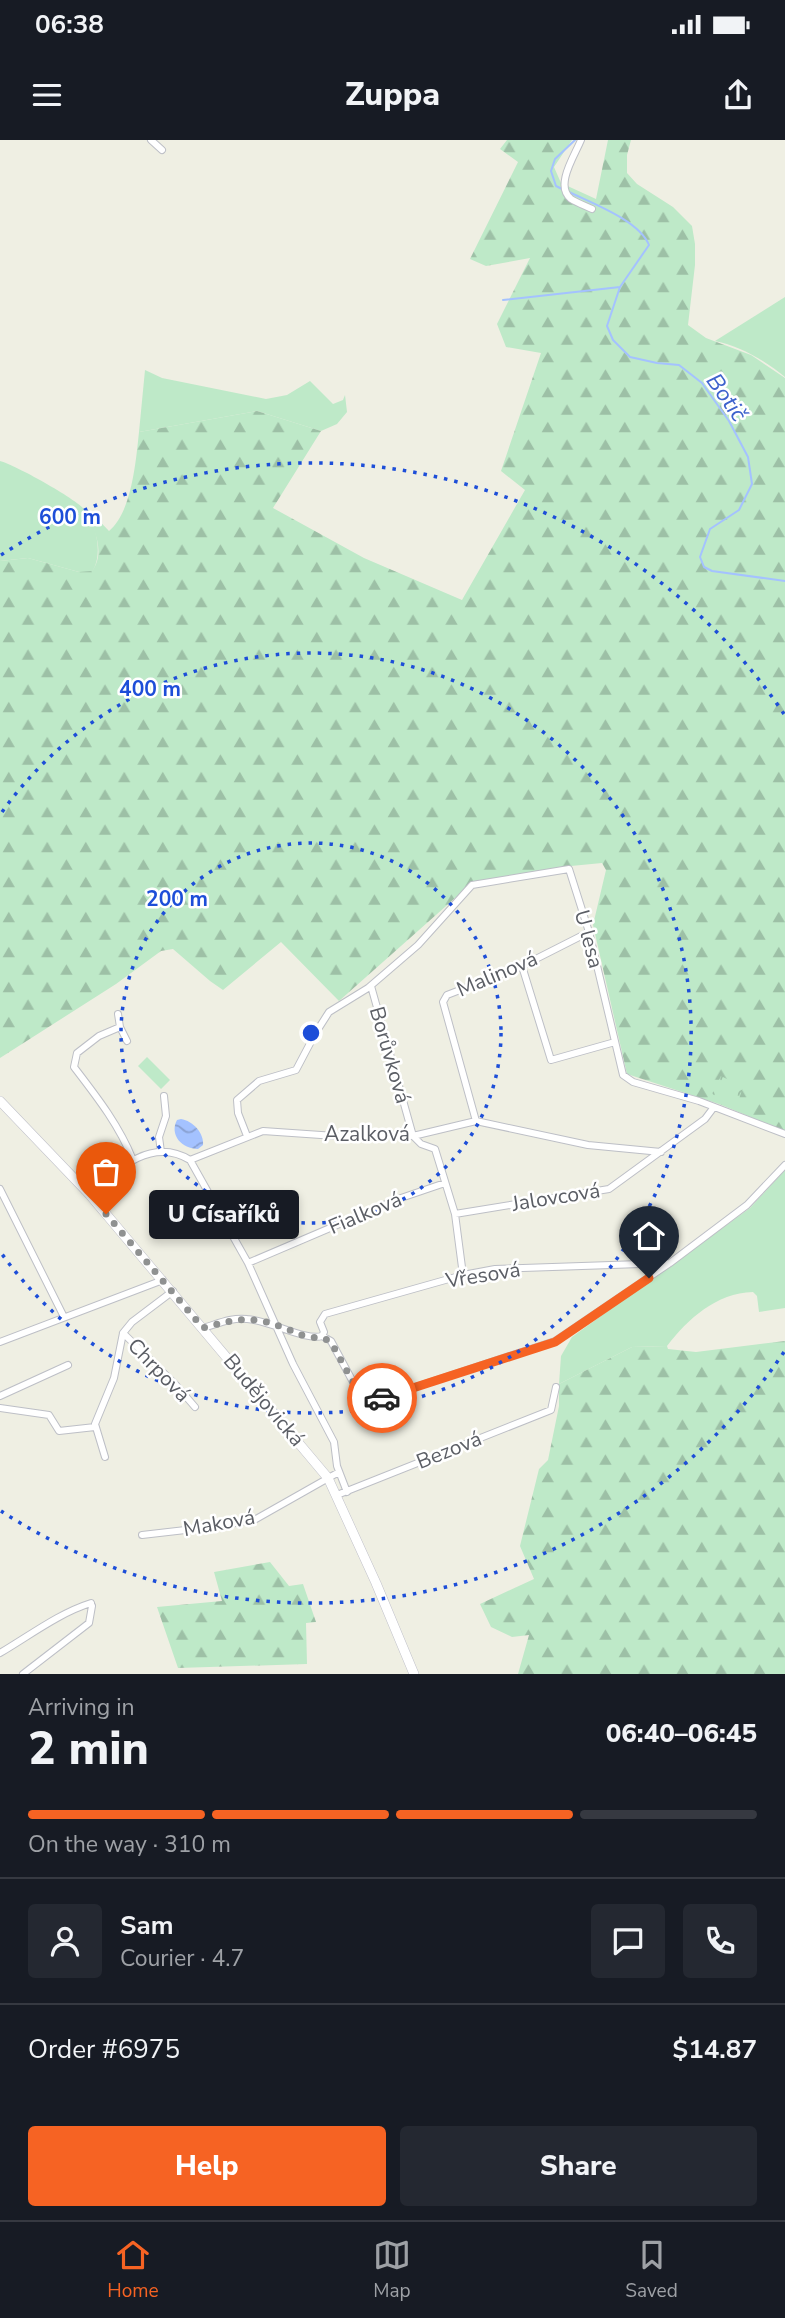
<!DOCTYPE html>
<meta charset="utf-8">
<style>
body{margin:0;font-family:"Nunito Sans",sans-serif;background:#242831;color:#f1f3f6;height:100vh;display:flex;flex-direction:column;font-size:26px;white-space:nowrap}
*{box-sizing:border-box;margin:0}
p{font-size:23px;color:#9ea1a6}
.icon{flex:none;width:38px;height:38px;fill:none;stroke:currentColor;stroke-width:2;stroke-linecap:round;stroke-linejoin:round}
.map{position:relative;height:1534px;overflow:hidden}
.details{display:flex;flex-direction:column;background:#171b24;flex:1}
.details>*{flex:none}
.pin{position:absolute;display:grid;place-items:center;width:60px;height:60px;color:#fff;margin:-72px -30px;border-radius:50% 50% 50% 0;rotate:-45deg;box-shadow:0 0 7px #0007}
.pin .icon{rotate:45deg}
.courier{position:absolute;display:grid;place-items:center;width:70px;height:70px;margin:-35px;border:5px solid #f66323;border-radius:50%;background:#fff;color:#222;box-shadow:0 2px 9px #0007}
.bubble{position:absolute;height:49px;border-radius:7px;background:#171b24;box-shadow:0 4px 10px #0003;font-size:23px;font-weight:800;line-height:49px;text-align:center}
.overview em{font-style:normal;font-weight:800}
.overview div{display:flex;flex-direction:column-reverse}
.overview{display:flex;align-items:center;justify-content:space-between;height:119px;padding:0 28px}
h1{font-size:46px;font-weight:800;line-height:52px}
.bar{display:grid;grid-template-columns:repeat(4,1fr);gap:10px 7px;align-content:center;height:84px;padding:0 28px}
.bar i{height:9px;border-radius:5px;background:#363941}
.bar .active{background:#f66323}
.bar p{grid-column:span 4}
.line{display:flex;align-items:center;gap:18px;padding:0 28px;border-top:2px solid #363941}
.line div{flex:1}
.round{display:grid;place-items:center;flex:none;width:74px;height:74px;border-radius:7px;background:#242831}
.action{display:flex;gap:14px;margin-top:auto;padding:14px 28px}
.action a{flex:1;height:80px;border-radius:7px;background:#f66323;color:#fff;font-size:28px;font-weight:800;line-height:80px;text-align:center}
.action a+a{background:#242831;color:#f1f3f6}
.status{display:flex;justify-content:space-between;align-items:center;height:49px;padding:0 35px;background:#171b24;direction:ltr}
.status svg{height:19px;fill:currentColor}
header{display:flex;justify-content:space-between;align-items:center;height:91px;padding:0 28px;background:#171b24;font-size:32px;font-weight:800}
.tab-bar{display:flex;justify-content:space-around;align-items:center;height:98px;border-top:2px solid #363941;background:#171b24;font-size:19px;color:#9ea1a6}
.tab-bar a{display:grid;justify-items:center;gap:4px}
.tab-bar .active{color:#f66323}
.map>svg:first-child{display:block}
.green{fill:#bee9c8}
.forest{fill:url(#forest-firs)}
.park{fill:url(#park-crowns)}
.water{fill:url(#water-waves)}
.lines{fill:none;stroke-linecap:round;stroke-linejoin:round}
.stream{stroke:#a4c2ff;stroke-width:2}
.street-casing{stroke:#bdbfc6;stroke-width:8}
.secondary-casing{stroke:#c0c1ca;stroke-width:10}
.street{stroke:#fff;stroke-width:6}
.secondary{stroke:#fff;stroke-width:9}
.done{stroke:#8f9191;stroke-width:7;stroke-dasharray:0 12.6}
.route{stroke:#f66323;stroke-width:9}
.ring{fill:none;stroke:#1d4ed8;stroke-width:3.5;stroke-dasharray:3.5 7}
.labels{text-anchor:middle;stroke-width:5;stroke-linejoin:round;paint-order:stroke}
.street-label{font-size:21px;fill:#5b5e65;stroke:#fff}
.water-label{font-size:23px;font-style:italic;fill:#3d62cc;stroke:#fff}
.centre{fill:#1d4ed8;stroke:#fff;stroke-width:3.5}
.ring-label{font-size:21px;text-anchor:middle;font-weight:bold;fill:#1d4ed8;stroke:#fff;stroke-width:5;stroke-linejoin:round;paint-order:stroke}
</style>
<div class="status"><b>06:38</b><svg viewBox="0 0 49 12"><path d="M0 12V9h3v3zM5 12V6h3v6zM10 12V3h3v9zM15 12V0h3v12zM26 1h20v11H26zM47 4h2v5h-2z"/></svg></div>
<header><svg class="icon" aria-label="menu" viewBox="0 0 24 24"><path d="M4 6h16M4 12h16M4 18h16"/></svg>Zuppa<svg class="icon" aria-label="share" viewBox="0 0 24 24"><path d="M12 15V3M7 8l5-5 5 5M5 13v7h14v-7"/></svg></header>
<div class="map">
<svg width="785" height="1534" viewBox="0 0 785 1534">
<defs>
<pattern id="forest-firs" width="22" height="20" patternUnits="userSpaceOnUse" patternTransform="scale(1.75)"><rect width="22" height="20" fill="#bee9c8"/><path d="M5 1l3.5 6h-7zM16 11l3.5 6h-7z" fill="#9dc0a6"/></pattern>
<pattern id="park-crowns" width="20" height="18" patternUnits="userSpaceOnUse" patternTransform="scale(1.75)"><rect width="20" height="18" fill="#bee9c8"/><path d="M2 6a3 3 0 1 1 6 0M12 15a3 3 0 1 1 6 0" fill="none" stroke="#9dc0a6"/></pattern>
<pattern id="water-waves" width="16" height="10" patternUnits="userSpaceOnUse" patternTransform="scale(1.75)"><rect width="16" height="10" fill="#a4c2ff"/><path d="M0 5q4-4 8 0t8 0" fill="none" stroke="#89a1d2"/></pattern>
</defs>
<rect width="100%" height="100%" fill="#efefe3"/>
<!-- green -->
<path class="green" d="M 785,157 L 785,237 C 766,221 740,206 715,201 Z
M 145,230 L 162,238 L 266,259 L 287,255 L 310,241 L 333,264 L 343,260 L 345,255 L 347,272 L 337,284 L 321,291 L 257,271 L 139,292 Z
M 0,321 C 15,325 75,358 85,370 C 97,385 103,416 92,432 L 79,432 L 28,418 L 0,421 Z
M 147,917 L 170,940 L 161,949 L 138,926 Z
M 785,1030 L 785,1168 L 759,1172 L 757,1156 L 753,1152 C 716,1153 688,1179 667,1206 L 632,1207 L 559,1244 L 561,1216 L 572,1197 L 750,1068 Z"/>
<!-- forest -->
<path class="forest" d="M 507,0 L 572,0 L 554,27 L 561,43 L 596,59 L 608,0 L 631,0 L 627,15 L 627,33 L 637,44 L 673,67 L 692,86 L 695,104 L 695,125 L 688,185 L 706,198 L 751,215 L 785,238 L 785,991 L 719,964 L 627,934 L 593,785 L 606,730 L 602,723 L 571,726 L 472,743 L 339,861 L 281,802 L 223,850 L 210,841 L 173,809 L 161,811 L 116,844 L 0,918 L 0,421 L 28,418 L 79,432 L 92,431 C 106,412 94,390 86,370 L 89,370 L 109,391 C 132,372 136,320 139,292 L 257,271 L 321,291 L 273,368 L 364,418 L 462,460 L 525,350 L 501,331 L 541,213 L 506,207 L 497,184 L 530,118 L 486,126 L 470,119 L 518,22 L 500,9 Z
M 785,1201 L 785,1534 L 518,1534 L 529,1495 L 512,1497 L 491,1487 L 480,1464 L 534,1439 L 520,1406 L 539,1329 L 548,1320 L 559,1266 L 559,1244 L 632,1207 L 667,1206 L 668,1209 L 696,1212 Z
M 270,1422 L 289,1446 L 303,1444 L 316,1482 L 306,1483 L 307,1524 L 178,1528 L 157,1467 L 222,1461 L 214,1432 Z"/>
<!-- park -->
<path class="park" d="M 721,936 L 743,947 L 737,965 L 712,954 Z"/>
<!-- water -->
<path class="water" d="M 181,979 C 193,981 204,993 203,1005 L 198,1009 C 182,1009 169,995 177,980 Z"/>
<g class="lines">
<!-- stream -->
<path class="stream" d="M 562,49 L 556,46 L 551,31 L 555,19 L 575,0
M 567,51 C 591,63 639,80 649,105 L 620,147 L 607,186 L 613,200 L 630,217 L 657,223 L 679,225 L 702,243 L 729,281 L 748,317 L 752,344 L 739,370 L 710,389 L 700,417 L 704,427 L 712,431 L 785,441
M 503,160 L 620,147"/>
<defs>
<path id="street" d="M 151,0 L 162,10
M 581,0 C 575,15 554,46 571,59 C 577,63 586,66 592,69
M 522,826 L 551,920 L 615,902
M 371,846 L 413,996 L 421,1004 L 435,1009 L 455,1074 L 463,1135
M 118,874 L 120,887 L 127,901
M 120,887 L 99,896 L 77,913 L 74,927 C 97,957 119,985 133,1020
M 476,981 L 443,862 L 447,855 L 522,826 L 589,792
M 247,996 L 238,973 L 237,960 L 259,941 L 296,930 L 315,894 L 329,872 L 368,848 L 418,805 L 472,745 L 569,729 L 589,792 L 623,935 L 633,942 L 699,961 L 785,994
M 161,1012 L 159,997 L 166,976 L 164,956
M 190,1020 L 263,991 L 350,997 L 377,994 L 413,996 L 476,981 L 588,1005 L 661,1012
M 0,1049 L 64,1177
M 90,1055 C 117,1030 151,996 190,1020 L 248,1123 L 293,1224 L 334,1302 L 337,1326 L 347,1352
M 455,1074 L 609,1049 L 705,979 L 714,967
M 248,1123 L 398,1059 L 445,1043
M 203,1188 C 217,1184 232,1177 247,1179 C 269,1180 305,1201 322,1196
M 123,1193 L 176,1245 L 195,1267
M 322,1196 L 331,1201 L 360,1255 L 364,1259 L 373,1261 L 555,1201 L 670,1123 L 747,1065 L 785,1025
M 322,1196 L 324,1192 L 320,1182 L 325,1174 L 463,1135 L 495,1129 L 670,1123
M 0,1202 L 163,1140
M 0,1256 L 68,1225
M 0,1268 L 49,1275 L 59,1291 L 95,1287
M 105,1317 L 95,1284 L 114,1238 L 123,1193 L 132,1182 L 173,1151
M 337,1355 L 551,1270 L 556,1247
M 142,1395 L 220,1386 L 256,1379 L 339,1332
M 0,1513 C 29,1496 59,1473 91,1463
M 23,1534 L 89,1483 L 92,1466"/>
<path id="secondary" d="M 0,961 L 90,1055 L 328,1338 L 376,1443 L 414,1534"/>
</defs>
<!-- street casing -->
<use href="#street" class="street-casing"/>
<!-- secondary casing -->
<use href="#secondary" class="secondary-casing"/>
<!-- street -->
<use href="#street" class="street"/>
<!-- secondary -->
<use href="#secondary" class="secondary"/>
</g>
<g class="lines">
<!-- done -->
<path class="done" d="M 106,1074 L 203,1188 C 230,1180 252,1175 279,1186 C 288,1189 296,1193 305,1196 C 315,1199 322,1196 331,1202 L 360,1255 C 367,1262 373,1261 382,1258"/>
<!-- route -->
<path class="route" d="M 382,1258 L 555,1202 L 649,1138"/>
</g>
<!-- distance rings -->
<g class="ring">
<circle cx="311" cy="893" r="190"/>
<path d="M2 672A380 380 0 1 1 2 1114"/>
<path d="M784 1212A570 570 0 0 1 1 1371M1 415A570 570 0 0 1 784 574"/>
</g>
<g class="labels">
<!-- street labels -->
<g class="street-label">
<text transform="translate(589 799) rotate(75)" y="7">U lesa</text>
<text transform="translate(497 834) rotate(-23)" y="7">Malinová</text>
<text transform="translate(390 915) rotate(74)" y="7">Borůvková</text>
<text x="367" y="1001">Azalková</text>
<text transform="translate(556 1057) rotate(-9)" y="7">Jalovcová</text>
<text transform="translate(365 1073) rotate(-23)" y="7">Fialková</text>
<text transform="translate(483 1135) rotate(-9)" y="7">Vřesová</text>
<text transform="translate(159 1230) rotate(46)" y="7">Chrpová</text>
<text transform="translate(264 1260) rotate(50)" y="7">Budějovická</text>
<text transform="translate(449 1310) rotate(-22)" y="7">Bezová</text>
<text transform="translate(219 1383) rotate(-10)" y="7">Maková</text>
</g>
<!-- water labels -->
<g class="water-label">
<text transform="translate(727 257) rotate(55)" y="8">Botič</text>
</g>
</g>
<circle cx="311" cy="893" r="10" class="centre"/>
<g class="ring-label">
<text x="70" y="384">600 m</text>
<text x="150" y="556">400 m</text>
<text x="177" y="766">200 m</text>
</g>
</svg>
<div class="pin" style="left:106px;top:1074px;background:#ea580c"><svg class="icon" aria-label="bag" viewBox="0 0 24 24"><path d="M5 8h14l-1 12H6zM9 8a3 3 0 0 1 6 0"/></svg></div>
<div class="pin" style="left:649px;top:1138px;background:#1f2937"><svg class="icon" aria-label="home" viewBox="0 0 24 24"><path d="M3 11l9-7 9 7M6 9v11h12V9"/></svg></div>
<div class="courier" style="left:382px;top:1258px"><svg class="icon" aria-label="car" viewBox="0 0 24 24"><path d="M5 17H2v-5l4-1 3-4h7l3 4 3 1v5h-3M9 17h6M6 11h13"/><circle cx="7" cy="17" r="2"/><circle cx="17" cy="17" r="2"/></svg></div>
<div class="bubble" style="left:149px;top:1050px;width:150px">U Císaříků</div>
</div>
<section class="details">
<div class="overview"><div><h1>2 min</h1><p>Arriving in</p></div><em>06:40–06:45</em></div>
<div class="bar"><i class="active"></i><i class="active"></i><i class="active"></i><i></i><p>On the way · 310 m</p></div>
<div class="line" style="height:126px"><a class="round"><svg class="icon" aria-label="person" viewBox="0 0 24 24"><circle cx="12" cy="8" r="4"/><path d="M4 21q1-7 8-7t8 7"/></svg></a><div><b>Sam</b><p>Courier · 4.7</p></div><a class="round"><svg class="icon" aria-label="chat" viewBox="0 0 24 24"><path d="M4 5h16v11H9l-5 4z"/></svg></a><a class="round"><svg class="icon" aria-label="phone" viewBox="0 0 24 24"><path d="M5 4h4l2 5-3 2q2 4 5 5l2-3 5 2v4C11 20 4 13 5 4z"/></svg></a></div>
<div class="line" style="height:91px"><div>Order #6975</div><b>$14.87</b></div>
<div class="action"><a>Help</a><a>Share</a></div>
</section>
<nav class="tab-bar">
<a class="active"><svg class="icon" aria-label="home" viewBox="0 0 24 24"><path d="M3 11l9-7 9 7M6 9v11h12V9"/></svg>Home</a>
<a><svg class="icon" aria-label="map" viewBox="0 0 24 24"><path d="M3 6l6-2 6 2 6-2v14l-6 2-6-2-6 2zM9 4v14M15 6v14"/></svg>Map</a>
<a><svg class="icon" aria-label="saved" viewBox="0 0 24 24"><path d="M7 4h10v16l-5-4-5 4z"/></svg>Saved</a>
</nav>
